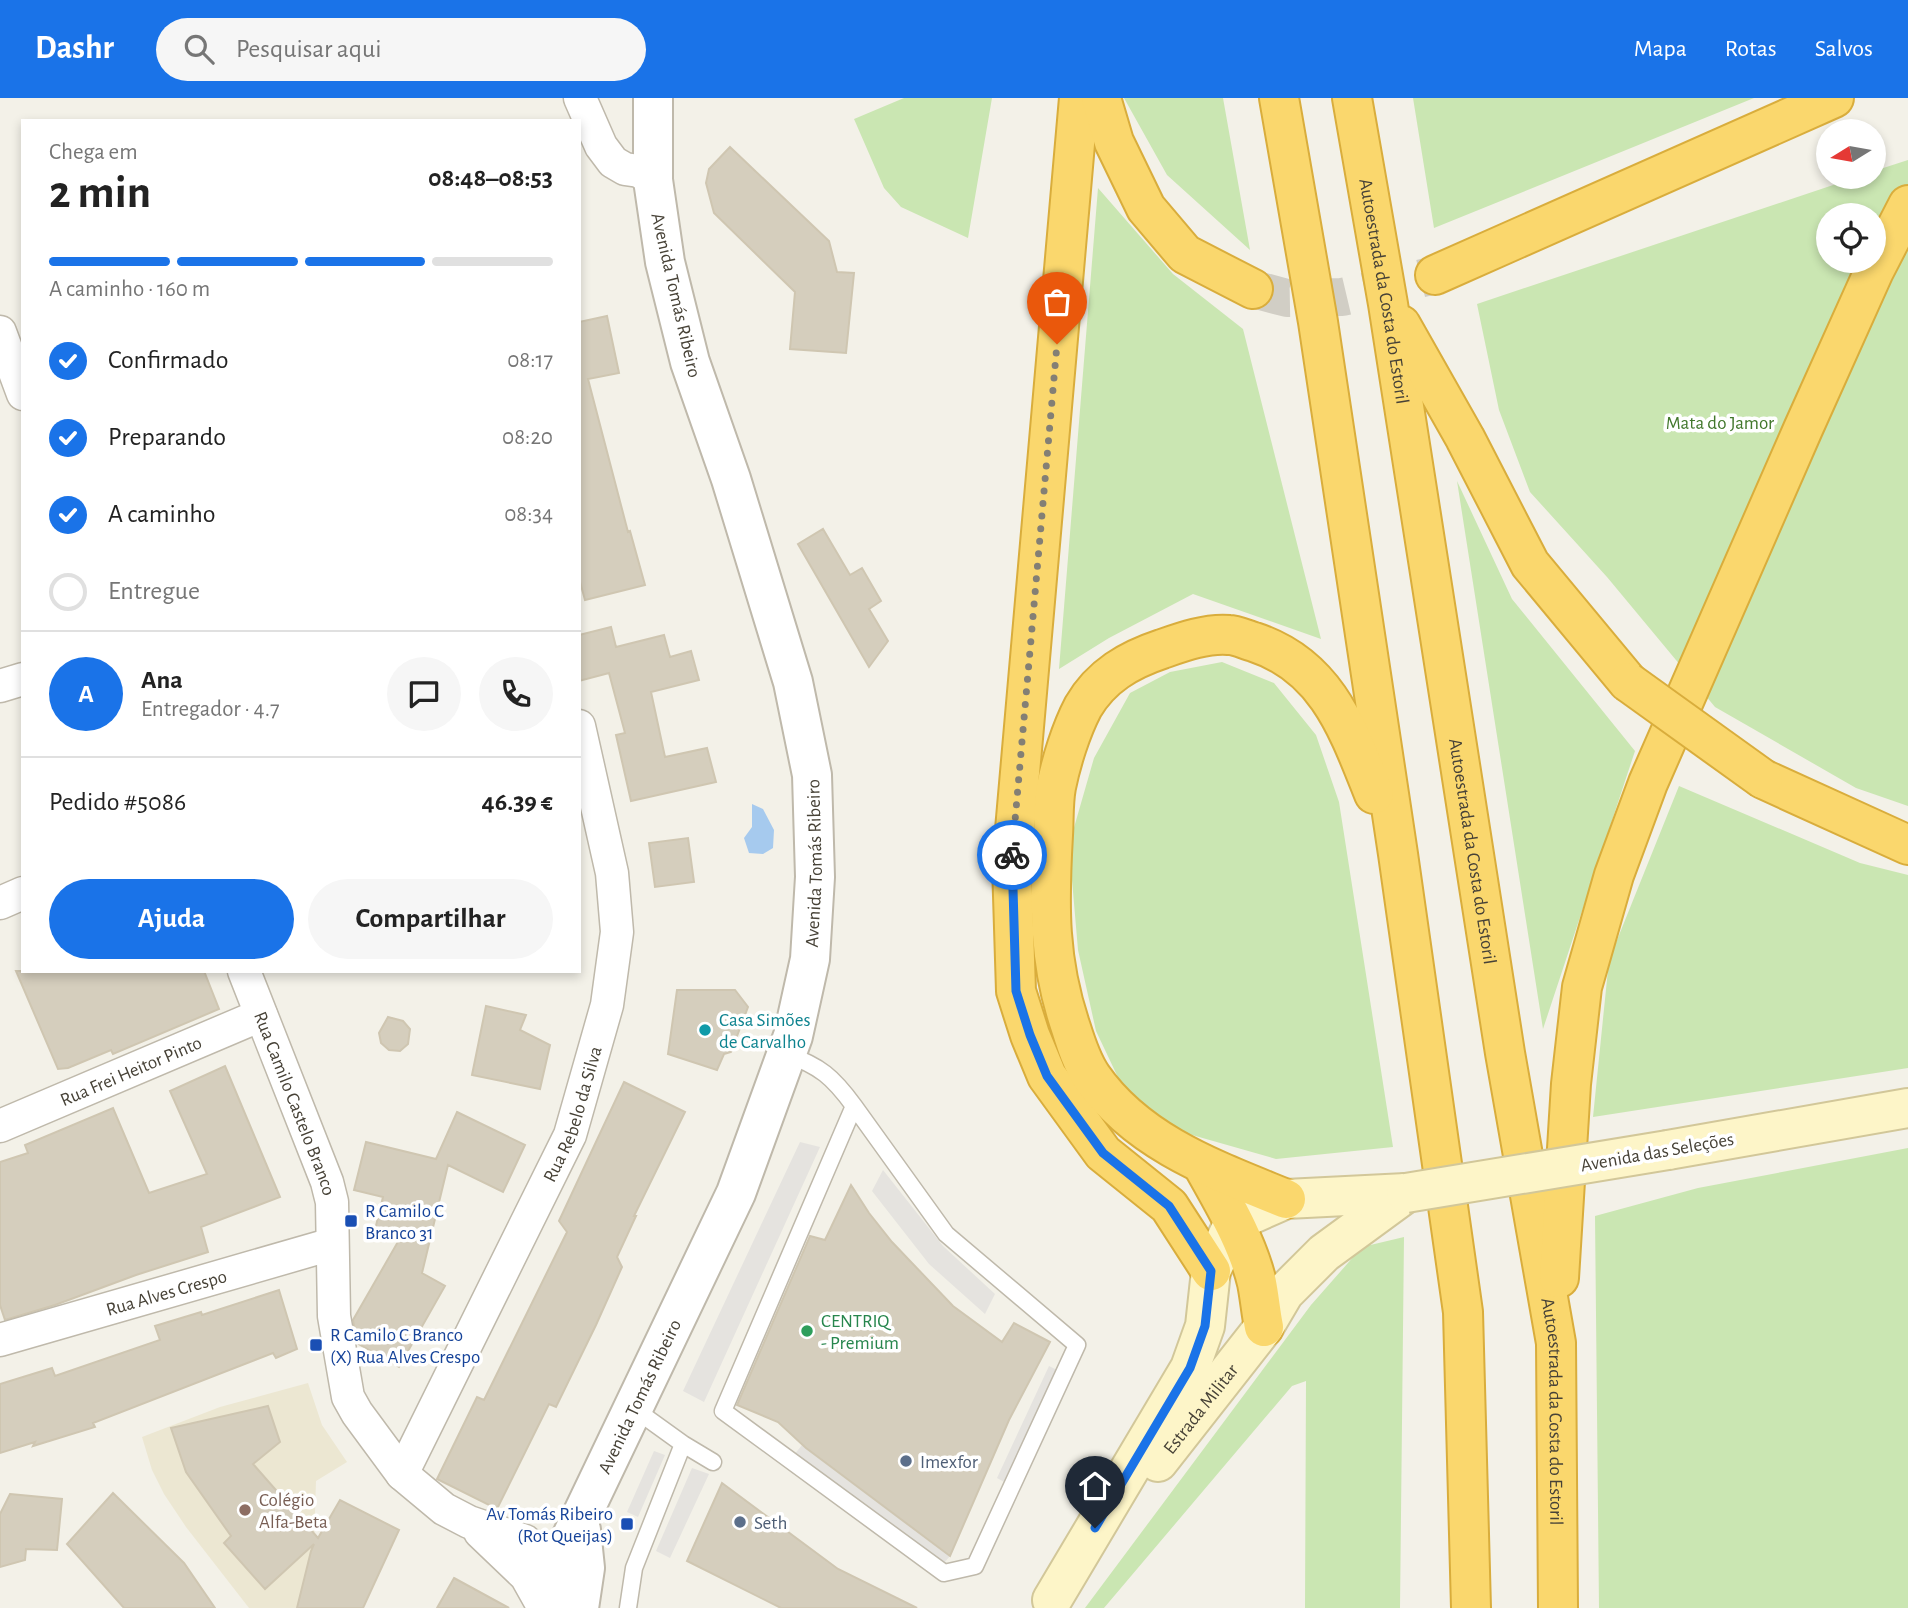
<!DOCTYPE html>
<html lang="pt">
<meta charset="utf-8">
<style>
body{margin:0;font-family:"Alegreya Sans",sans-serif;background:#f6f6f6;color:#222;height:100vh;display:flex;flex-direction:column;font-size:26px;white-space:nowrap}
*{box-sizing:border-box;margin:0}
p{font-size:23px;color:#767676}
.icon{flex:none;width:38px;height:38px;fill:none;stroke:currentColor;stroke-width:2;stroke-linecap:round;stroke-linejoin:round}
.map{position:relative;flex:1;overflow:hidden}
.drawer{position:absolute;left:21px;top:21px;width:560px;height:854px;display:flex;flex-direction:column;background:#fff;border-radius:0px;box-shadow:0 4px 10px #0003}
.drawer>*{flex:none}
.needle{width:46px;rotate:259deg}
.fabs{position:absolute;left:1816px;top:21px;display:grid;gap:14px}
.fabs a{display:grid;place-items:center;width:70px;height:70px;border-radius:50%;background:#fff;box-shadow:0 4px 10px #0003;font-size:35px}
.pin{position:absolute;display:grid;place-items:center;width:60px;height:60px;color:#fff;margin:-72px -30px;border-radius:50% 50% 50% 0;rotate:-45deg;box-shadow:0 0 7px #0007}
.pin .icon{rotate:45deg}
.courier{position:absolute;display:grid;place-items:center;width:70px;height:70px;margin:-35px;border:5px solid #1a73e8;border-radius:50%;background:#fff;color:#222;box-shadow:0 2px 9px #0007}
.summary em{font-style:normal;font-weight:700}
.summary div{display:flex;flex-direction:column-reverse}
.summary{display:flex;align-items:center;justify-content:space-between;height:119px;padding:0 28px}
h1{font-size:46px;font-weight:700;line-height:52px}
.bar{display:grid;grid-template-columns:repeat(4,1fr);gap:10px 7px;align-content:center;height:84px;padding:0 28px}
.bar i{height:9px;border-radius:5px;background:#e0e0e0}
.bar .selected{background:#1a73e8}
.bar p{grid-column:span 4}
.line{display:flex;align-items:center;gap:18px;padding:0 28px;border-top:2px solid #e0e0e0}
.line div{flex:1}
.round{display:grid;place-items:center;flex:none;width:74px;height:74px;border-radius:37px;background:#f6f6f6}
ol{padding:0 28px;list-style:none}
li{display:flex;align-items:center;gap:21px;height:77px}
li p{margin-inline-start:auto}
li .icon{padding:7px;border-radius:50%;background:#1a73e8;color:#fff;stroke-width:4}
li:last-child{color:#767676}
li i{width:38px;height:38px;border:4px solid #e0e0e0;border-radius:50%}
.action{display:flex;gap:14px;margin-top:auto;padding:14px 28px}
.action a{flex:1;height:80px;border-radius:42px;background:#1a73e8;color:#fff;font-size:28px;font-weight:700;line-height:80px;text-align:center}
.action a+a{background:#f6f6f6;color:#222}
header{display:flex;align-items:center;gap:42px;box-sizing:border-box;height:98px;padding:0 35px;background:#1a73e8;color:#fff}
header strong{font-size:33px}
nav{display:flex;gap:38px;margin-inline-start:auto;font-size:24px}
.search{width:490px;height:63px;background:#f6f6f6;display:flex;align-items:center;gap:18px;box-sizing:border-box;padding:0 24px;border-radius:38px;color:#767676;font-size:26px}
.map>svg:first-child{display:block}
.education{fill:#ece7d2}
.green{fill:#cae6b2;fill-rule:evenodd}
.parking{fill:#e5e3df}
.water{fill:#a6caee}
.building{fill:#d5cebd;stroke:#cfc6b1;stroke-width:2}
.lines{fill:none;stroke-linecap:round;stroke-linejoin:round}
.motorway-tunnel{stroke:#d1cec5;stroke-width:38;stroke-dasharray:38 19;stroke-linecap:butt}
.service-casing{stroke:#bfb9ab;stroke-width:19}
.minor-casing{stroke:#bfb9ab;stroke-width:35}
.tertiary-casing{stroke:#bfb9ab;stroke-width:42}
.secondary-casing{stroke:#d2c799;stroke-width:42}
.motorway-casing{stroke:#d9ad3c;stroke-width:42}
.service{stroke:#fff;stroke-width:16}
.minor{stroke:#fff;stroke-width:32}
.tertiary{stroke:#fff;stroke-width:38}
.secondary{stroke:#fdf5c8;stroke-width:38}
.motorway{stroke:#fad76d;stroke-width:38}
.secondary-bridge-casing{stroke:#d2c799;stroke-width:42;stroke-linecap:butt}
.motorway-bridge-casing{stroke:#d9ad3c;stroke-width:42;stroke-linecap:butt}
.secondary-bridge{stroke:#fdf5c8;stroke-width:38}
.motorway-bridge{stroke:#fad76d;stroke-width:38}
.done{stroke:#837f75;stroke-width:7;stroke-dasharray:0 12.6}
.route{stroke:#1a73e8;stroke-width:9}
.culture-dot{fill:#0f9aa8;stroke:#fff;stroke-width:2.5}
.transit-dot{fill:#1a4fb4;stroke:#fff;stroke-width:2.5}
.leisure-dot{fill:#2e9e5b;stroke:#fff;stroke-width:2.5}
.service-dot{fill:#5c6f8a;stroke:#fff;stroke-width:2.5}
.education-dot{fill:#8d6e63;stroke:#fff;stroke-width:2.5}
.labels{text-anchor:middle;stroke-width:7;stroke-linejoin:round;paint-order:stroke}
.street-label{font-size:19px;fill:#474237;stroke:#fff}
.park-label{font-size:19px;fill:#41772b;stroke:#fff}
.culture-label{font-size:19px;fill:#0d838f;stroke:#fff;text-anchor:start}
.transit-label{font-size:19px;fill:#164399;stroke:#fff;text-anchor:start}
.leisure-label{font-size:19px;fill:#27864d;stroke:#fff;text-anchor:start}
.service-label{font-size:19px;fill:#4e5e75;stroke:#fff;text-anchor:start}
.education-label{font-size:19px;fill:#785e54;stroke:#fff;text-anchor:start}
</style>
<header>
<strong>Dashr</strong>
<div class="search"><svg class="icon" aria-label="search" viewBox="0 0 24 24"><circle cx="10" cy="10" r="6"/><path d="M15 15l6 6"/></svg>Pesquisar aqui</div>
<nav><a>Mapa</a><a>Rotas</a><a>Salvos</a></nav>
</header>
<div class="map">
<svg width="1908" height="1510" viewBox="0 0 1908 1510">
<rect width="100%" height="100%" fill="#f3f1e8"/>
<!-- education -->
<path class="education" d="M 308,1285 L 322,1327 L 347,1364 L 316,1383 L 314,1445 L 297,1510 L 249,1510 L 186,1429 L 164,1396 L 152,1372 L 142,1339 L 220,1309 Z"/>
<!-- green -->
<path class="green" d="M 904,0 L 992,0 L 968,140 L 901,109 L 884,90 L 854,21 Z
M 1124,0 L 1223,0 L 1250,152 L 1167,77 Z
M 1413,0 L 1754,0 L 1434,130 Z
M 1908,62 L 1908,708 L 1856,690 L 1715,609 L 1607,479 L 1530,394 L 1499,312 L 1477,206 L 1857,79 L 1874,79 L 1874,73 ZM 1829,117 L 1874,117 L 1874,163 L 1829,163 Z
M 1098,90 L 1173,176 L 1243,231 L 1321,541 L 1193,496 L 1109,540 L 1059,571 Z
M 1457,383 L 1512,501 L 1635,653 L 1543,931 Z
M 1222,564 L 1274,585 L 1316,637 L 1339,704 L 1393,1049 L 1276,1061 L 1178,1033 L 1123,990 L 1096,933 L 1078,852 L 1069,747 L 1094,660 L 1130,595 L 1170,574 Z
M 1679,688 L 1860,765 L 1908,777 L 1908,970 L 1593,1019 L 1609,862 Z
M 1908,1050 L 1908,1510 L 1599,1510 L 1595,1118 L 1698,1090 Z
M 1404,1139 L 1400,1510 L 1305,1510 L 1306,1283 L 1292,1288 L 1104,1510 L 1085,1510 L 1311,1207 L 1362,1149 Z"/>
<!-- parking -->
<path class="parking" d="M 800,1044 L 820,1049 L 704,1304 L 683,1293 Z
M 883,1072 L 943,1148 L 995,1196 L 985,1216 L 929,1166 L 872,1093 Z
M 1049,1268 L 1059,1273 L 1006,1385 L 997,1380 Z
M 802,1347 L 950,1458 L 944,1465 L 794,1357 Z
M 654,1353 L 665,1357 L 638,1419 L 627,1414 Z
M 692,1370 L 709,1376 L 670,1460 L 656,1453 Z"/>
<!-- water -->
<path class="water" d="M 752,706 L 763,711 L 774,732 L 773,750 L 763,756 L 749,755 L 744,740 L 752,729 Z"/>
<!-- building -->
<path class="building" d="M 730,49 L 829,143 L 837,174 L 854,175 L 846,255 L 790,251 L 795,194 L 714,115 L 706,85 L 709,71 Z
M 607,218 L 619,275 L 588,281 L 628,434 L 630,433 L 645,487 L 585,502 L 579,480 L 579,224 Z
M 823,431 L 850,477 L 862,470 L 881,503 L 869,511 L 888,543 L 869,569 L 798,446 Z
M 611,529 L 616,549 L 664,537 L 670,559 L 691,553 L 699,582 L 651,594 L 665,659 L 707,650 L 716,684 L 631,703 L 616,637 L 625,635 L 609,575 L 579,583 L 579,537 Z
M 688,740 L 694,784 L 655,789 L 649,745 Z
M 16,873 L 204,873 L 219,911 L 113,956 L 111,952 L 68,970 L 58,971 Z
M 677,892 L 735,892 L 748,909 L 731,954 L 724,956 L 717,972 L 668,956 Z
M 486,908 L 526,917 L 520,932 L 550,947 L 540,991 L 472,977 Z
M 388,919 L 403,923 L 410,931 L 408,946 L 400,953 L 389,952 L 381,945 L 379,935 Z
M 225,968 L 280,1099 L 201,1129 L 208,1154 L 136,1177 L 55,1207 L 5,1222 L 0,1207 L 0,1064 L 28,1055 L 25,1047 L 113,1010 L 149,1095 L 207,1076 L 170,993 Z
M 624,984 L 685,1014 L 634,1118 L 636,1118 L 617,1159 L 622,1169 L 596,1227 L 556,1309 L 549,1306 L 497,1411 L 437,1381 L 477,1299 L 484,1302 L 567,1134 L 559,1123 Z
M 457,1014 L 525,1047 L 503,1094 L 448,1067 L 422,1175 L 445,1188 L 399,1269 L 357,1245 L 353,1222 L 399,1142 L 374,1136 L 383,1099 L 354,1092 L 366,1044 L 436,1061 Z
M 851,1087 L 869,1115 L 892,1144 L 953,1208 L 1002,1244 L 1014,1225 L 1050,1244 L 1009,1322 L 950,1458 L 806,1350 L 778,1324 L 737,1307 L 810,1138 L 825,1142 Z
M 279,1192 L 297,1251 L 276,1260 L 273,1255 L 93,1325 L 95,1329 L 33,1348 L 35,1344 L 0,1355 L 0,1286 L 52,1270 L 55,1278 L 160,1242 L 155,1228 L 201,1214 L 202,1217 Z
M 268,1308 L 280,1344 L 253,1366 L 318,1440 L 340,1402 L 399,1432 L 363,1510 L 297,1510 L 311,1453 L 314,1446 L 265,1491 L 224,1445 L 231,1438 L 186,1374 L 171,1330 Z
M 722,1385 L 838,1471 L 917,1510 L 781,1510 L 687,1463 Z
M 113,1395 L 184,1465 L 215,1510 L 124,1510 L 67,1446 Z
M 10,1396 L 62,1401 L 57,1452 L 26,1451 L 25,1462 L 0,1469 L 0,1416 Z
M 454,1480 L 509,1510 L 437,1510 Z"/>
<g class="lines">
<!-- motorway-tunnel -->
<path class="motorway-tunnel" d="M 1253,191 L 1287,200 L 1342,199 L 1435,177"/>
<defs>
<path id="service" d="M 786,956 C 820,968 833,979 854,1008 L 723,1313 L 944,1475 L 975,1468 L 1077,1247 L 946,1136 L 854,1008
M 683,1346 L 713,1364
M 628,1510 L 634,1470 L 683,1346 L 633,1310"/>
<g id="minor">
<path d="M 580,0 L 601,48 L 613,64 L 625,71 L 639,73 L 653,82"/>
<path d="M 0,234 L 23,296"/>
<path d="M 0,588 L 23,581"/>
<path d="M 0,805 L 23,795"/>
<path id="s1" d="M 244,873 L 327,1084 L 332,1104 L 334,1218 L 348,1299 L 357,1315 L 402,1376 L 444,1411 L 469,1424 L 525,1443 L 557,1477"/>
<path id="s2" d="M 0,1028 L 261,917"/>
<path id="s3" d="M 0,1242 L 332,1146"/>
<path id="s4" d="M 402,1376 L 570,1037 L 607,907 L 617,834 L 612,775 L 579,628"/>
<path d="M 480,1434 L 526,1478 L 544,1510"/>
</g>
<g id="tertiary">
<path id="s5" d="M 548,1510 L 557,1477 L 570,1442 L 736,1095 L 793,938 L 810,861 L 815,779 L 812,677 L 793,584 L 731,381 L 690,264 L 665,164 L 653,82 L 653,0"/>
<path d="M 579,1510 L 585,1470 L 581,1432"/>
</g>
<g id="secondary">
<path d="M 1668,1052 L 1908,1010"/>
<path id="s6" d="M 1158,1364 L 1264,1229 L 1284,1195 L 1324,1155 L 1406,1095"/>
<path d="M 1052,1502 L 1190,1270 L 1205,1228 L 1211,1173 L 1234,1124 L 1286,1101 L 1406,1095"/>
</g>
<g id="motorway">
<path d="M 1079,0 L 1012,766 L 1016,893 L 1030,937 L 1047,978 L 1103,1055 L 1169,1108 L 1211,1173"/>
<path d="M 1101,0 L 1114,44 L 1146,110 L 1185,156 L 1253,191"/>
<path d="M 1279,0 L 1318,224 L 1398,756 L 1463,1214 L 1471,1510"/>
<path id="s7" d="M 1352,0 L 1388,206 L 1505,955 L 1556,1245 L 1558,1510"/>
<path d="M 1435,177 L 1834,0"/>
<path d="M 1401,227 L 1465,340 L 1530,466 L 1628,584"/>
<path d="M 1763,681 L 1908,747"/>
<path d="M 1202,1066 C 1223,1104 1247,1143 1257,1185 C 1260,1200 1261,1214 1264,1229"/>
<path d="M 1286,1101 C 1215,1072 1138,1045 1092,979 C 1082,965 1076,946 1071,930 C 1048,863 1049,807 1053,737 C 1054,722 1053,705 1056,689 C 1061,664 1071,632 1083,609 C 1101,578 1129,562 1162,551 C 1182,544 1207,535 1229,537 C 1237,537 1246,542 1254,544 C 1327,568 1348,631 1374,696"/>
<path d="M 1559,1180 L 1571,986 L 1582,889 L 1614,777 L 1648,685 L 1803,331 L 1874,173 L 1908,107"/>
</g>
</defs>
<!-- service casing -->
<use href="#service" class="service-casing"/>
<!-- minor casing -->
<use href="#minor" class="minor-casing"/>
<!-- tertiary casing -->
<use href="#tertiary" class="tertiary-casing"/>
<!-- secondary casing -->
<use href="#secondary" class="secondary-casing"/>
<!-- motorway casing -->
<use href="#motorway" class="motorway-casing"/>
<!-- service -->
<use href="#service" class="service"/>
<!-- minor -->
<use href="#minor" class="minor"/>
<!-- tertiary -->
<use href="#tertiary" class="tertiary"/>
<!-- secondary -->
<use href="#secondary" class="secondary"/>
<!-- motorway -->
<use href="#motorway" class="motorway"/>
<defs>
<path id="secondary-bridge" d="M 1406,1095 L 1668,1052"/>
<path id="motorway-bridge" d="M 1628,584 L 1763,681"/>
</defs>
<!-- secondary-bridge casing -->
<use href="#secondary-bridge" class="secondary-bridge-casing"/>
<!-- motorway-bridge casing -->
<use href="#motorway-bridge" class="motorway-bridge-casing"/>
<!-- secondary-bridge -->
<use href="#secondary-bridge" class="secondary-bridge"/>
<!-- motorway-bridge -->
<use href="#motorway-bridge" class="motorway-bridge"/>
</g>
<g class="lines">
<!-- done -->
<path class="done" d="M 1012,757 L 1057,246"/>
<!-- route -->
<path class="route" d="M 1012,757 L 1016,893 L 1030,937 L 1047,978 L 1103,1055 L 1169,1108 L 1211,1173 L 1205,1228 L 1190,1270 L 1095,1430"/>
</g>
<!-- markers -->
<circle class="culture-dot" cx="705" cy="932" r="7"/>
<g class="transit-dot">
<rect x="344" y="1116" width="14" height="14" rx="3.5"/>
<rect x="309" y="1240" width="14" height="14" rx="3.5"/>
<rect x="620" y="1419" width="14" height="14" rx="3.5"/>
</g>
<circle class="leisure-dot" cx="807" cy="1233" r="7"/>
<g class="service-dot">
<circle cx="906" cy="1363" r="7"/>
<circle cx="740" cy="1424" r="7"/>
</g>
<circle class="education-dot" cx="245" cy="1412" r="7"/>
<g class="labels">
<!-- street labels -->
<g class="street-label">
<text dy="7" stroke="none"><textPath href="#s7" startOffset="196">Autoestrada da Costa do Estoril</textPath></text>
<text transform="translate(677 197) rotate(77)" y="7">Avenida Tomás Ribeiro</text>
<text dy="7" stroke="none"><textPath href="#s7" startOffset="763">Autoestrada da Costa do Estoril</textPath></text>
<text dy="7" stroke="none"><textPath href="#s5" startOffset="798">Avenida Tomás Ribeiro</textPath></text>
<text dy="7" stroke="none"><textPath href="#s2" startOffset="142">Rua Frei Heitor Pinto</textPath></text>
<text dy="7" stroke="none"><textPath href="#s1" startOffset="142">Rua Camilo Castelo Branco</textPath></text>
<text dy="7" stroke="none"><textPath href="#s4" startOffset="399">Rua Rebelo da Silva</textPath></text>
<text transform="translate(1657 1053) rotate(-10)" y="7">Avenida das Seleções</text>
<text dy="7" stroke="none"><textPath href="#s3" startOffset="173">Rua Alves Crespo</textPath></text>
<text dy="7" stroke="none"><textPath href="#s5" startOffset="231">Avenida Tomás Ribeiro</textPath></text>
<text dy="7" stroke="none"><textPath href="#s6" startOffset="68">Estrada Militar</textPath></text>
<text dy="7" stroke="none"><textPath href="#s7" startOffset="1330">Autoestrada da Costa do Estoril</textPath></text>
</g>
<!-- park labels -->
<g class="park-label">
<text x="1720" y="331">Mata do Jamor</text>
</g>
<!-- culture labels -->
<g class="culture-label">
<text x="719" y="928">Casa Simões<tspan x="719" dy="22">de Carvalho</tspan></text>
</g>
<!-- transit labels -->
<g class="transit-label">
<text x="365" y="1119">R Camilo C<tspan x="365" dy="22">Branco 31</tspan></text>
<text x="330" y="1243">R Camilo C Branco<tspan x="330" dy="22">(X) Rua Alves Crespo</tspan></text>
<text x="613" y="1422" text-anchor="end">Av Tomás Ribeiro<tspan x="613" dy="22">(Rot Queijas)</tspan></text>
</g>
<!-- leisure labels -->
<g class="leisure-label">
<text x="821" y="1229">CENTRIQ<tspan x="821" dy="22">- Premium</tspan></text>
</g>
<!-- service labels -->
<g class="service-label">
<text x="920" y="1370">Imexfor</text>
<text x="754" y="1431">Seth</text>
</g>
<!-- education labels -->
<g class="education-label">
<text x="259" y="1408">Colégio<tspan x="259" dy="22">Alfa-Beta</tspan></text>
</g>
</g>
</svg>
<div class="fabs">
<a><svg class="needle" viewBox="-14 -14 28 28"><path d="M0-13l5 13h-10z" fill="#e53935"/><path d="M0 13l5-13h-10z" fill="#767676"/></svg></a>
<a><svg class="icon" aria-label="locate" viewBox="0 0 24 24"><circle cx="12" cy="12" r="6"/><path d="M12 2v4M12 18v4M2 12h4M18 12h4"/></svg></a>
</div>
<div class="pin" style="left:1057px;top:246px;background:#ea580c"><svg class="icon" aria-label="bag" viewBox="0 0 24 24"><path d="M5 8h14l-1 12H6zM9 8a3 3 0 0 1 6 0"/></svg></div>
<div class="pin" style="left:1095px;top:1430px;background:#1f2937"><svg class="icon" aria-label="home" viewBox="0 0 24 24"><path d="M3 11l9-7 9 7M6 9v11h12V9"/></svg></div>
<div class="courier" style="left:1012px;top:757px"><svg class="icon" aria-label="bike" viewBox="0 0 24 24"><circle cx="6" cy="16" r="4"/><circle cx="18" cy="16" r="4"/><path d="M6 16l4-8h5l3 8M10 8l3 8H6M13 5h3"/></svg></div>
<section class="drawer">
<div class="summary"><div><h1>2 min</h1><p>Chega em</p></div><em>08:48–08:53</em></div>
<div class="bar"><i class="selected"></i><i class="selected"></i><i class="selected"></i><i></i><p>A caminho · 160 m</p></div>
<ol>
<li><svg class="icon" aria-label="check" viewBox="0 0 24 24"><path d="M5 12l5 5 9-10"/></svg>Confirmado<p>08:17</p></li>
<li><svg class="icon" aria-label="check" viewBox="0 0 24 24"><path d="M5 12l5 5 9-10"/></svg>Preparando<p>08:20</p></li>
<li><svg class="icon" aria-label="check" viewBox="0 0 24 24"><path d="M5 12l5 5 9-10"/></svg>A caminho<p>08:34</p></li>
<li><i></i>Entregue</li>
</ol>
<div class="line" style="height:126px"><b class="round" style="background:#1a73e8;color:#fff">A</b><div><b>Ana</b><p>Entregador · 4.7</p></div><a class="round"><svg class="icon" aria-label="chat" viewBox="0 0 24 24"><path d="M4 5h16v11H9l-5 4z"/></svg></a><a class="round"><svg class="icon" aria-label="phone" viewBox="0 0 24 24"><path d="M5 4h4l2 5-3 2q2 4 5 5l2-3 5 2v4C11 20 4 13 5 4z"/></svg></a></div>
<div class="line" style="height:91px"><div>Pedido #5086</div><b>46.39 €</b></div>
<div class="action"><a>Ajuda</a><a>Compartilhar</a></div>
</section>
</div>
